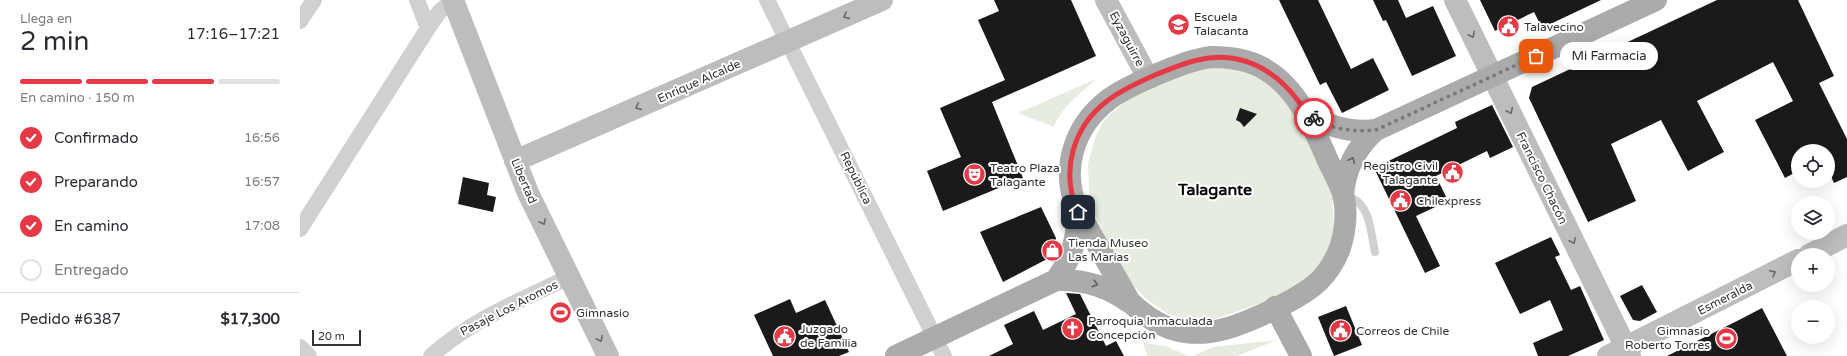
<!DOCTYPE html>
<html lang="es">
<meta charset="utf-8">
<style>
body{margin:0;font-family:"Varela Round",sans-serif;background:#f7f7f7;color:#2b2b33;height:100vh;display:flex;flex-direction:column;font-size:15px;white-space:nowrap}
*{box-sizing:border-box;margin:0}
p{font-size:13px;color:#7c7c81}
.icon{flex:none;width:22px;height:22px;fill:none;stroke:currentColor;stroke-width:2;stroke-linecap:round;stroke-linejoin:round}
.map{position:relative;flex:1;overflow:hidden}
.details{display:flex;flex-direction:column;background:#fff;width:300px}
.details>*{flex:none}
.controls{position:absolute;left:1491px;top:144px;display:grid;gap:8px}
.controls a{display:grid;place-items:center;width:44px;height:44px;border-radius:50%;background:#fff;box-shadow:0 4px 16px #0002;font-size:20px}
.scale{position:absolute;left:12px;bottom:10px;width:49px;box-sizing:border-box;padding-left:4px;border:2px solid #333;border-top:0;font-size:11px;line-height:14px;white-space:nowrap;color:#333;-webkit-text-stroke:3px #fff;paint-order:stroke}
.pin{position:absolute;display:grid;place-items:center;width:34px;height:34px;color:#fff;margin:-17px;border-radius:8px;box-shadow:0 2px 6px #0006}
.courier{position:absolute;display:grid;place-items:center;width:40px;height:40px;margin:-20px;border:3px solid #e63946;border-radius:50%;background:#fff;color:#222;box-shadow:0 1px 5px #0007}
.bubble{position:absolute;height:28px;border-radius:14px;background:#fff;box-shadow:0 4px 16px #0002;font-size:13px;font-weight:600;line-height:28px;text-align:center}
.head em{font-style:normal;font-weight:600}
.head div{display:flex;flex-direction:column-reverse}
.head{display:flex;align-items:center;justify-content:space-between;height:68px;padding:0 20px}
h1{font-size:26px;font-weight:600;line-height:30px}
.bar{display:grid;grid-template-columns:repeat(4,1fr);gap:6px 4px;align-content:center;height:48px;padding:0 20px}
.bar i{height:5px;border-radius:3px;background:#e1e1e2}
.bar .current{background:#e63946}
.bar p{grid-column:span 4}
.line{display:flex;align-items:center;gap:10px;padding:0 20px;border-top:1px solid #e1e1e2}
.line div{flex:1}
ol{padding:0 20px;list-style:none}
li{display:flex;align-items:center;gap:12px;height:44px}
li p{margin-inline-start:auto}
li .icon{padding:4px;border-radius:50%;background:#e63946;color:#fff;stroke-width:4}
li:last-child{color:#7c7c81}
li i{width:22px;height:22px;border:2px solid #e1e1e2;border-radius:50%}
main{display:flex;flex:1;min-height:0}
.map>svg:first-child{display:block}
.green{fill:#e6ecdf}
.building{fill:#1a1a1a}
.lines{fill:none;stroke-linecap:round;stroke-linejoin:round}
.lane{stroke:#d0d0d0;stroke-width:8}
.street{stroke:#d0d0d0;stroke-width:16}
.secondary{stroke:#bdbdbd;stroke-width:22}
.primary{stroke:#ababab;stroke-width:22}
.oneway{stroke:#6a6a6a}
.oneway2{stroke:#636363}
.done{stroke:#7a7a7a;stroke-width:4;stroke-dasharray:0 7.2}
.route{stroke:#e63946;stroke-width:5}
.labels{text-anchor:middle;stroke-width:4;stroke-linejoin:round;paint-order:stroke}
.poi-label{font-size:12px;fill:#333;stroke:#fff;text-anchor:start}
.street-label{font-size:12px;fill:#333;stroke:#fff}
.district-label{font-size:16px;font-weight:bold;fill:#000;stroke:#fff}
</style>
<main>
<section class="details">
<div class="head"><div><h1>2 min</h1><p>Llega en</p></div><em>17:16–17:21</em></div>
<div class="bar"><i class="current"></i><i class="current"></i><i class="current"></i><i></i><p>En camino · 150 m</p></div>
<ol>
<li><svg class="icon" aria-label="check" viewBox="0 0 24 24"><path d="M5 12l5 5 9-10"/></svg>Confirmado<p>16:56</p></li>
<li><svg class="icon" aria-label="check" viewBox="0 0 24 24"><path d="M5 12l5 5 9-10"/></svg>Preparando<p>16:57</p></li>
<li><svg class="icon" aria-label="check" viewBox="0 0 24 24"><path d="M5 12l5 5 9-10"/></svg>En camino<p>17:08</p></li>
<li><i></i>Entregado</li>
</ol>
<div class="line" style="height:52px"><div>Pedido #6387</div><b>$17,300</b></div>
</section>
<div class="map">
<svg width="1547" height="356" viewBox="0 0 1547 356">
<rect width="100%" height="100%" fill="#fff"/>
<!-- green -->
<path class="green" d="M 901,68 L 927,68 L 945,70 L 983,93 L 1027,173 L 1032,199 L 1034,224 L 1029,251 L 1013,271 L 990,290 L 966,301 L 913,320 L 888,319 L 868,314 L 846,299 L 834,286 L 823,270 L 807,240 L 794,213 L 789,190 L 788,164 L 795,138 L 804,120 L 824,102 L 847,87 Z
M 796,79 C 780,94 762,106 754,127 L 718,113 Z
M 977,340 L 937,356 L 893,356 L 913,347 Z
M 843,343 L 866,346 L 888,356 L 847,356 Z"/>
<!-- building -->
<path class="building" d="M 694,0 L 771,0 L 796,56 L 692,102 L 723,178 L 643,211 L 627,171 L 661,157 L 640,108 L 705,80 L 678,20 L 699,11 Z
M 979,0 L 1018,0 L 1051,69 L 1073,58 L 1089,90 L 1042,113 L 1026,82 L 1020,85 Z
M 1073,0 L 1098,0 L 1106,18 L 1133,6 L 1156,56 L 1112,76 L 1086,20 L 1083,21 Z
M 1180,0 L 1301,0 L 1242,28 L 1234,12 L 1195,31 Z
M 1417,0 L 1498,0 L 1534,76 L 1519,83 L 1547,139 L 1547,177 L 1534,183 L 1528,170 L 1528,151 L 1498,151 L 1498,171 L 1485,178 L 1455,120 L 1493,101 L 1473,62 L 1397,101 L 1424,152 L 1388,171 L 1361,120 L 1311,144 L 1336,201 L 1288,222 L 1229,98 L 1232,87 Z
M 1192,105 L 1213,147 L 1190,158 L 1187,151 L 1136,176 L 1148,201 L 1116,216 L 1140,266 L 1125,273 L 1074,168 L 1157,128 L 1155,122 Z
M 940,108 L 957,114 L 944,127 L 940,122 L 936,120 Z
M 163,177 L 189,183 L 187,195 L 196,197 L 193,212 L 158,204 Z
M 741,207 L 756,238 L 751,257 L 703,282 L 680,232 Z
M 1251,237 L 1260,255 L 1255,257 L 1271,290 L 1280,286 L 1304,340 L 1268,356 L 1238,356 L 1233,343 L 1263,330 L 1250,300 L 1220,314 L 1195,263 Z
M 1342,285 L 1357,312 L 1340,321 L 1333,320 L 1320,296 Z
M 766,293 L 780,294 L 806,346 L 816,341 L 824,356 L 689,356 L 713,344 L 704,325 L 734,311 L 743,330 L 776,314 Z
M 490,299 L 496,313 L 525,300 L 549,352 L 539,356 L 473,356 L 454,315 Z
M 1046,306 L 1062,345 L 1034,356 L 1018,317 Z
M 1462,308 L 1487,356 L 1367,356 L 1439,320 Z"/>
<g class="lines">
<!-- lane -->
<path class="lane" d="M 1046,197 C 1070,199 1071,234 1075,252"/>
<!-- street -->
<path class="street" d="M 117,0 L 128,28
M 467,0 L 644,356
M 0,21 L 14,0
M 0,229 L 132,22 L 140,11 L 153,0
M 0,347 L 9,356
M 131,356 C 171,320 221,300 269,277"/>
<!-- secondary -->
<path class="secondary" d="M 153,0 L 228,193 L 308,356
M 806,0 L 848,78
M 1155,0 L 1330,356
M 215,161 L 582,0
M 1509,255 L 1547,235
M 1308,356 L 1498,260"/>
<!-- primary -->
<path class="primary" d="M 911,57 C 928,57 946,59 961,67 C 997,86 1013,126 1028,161 C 1034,173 1041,185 1044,198 C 1047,214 1045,232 1040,248 C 1035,261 1028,272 1019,281 C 999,300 937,329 910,332 C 902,333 893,333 885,332 C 863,329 846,317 830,302 L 778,211 C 760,171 773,127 808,100 C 821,90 838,83 853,76 C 872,68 890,60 911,57 Z
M 1006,113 C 1028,127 1050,133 1076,130
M 1043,196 C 1045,169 1055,148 1076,130 L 1356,0
M 756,280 C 772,257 777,240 778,211
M 975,307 L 1001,356
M 596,356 L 756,280 C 784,279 807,286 829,302"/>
</g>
<!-- one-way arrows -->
<defs><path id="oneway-chevron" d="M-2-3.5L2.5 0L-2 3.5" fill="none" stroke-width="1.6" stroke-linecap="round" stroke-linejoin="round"/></defs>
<g class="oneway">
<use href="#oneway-chevron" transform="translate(546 16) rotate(156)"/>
<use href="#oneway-chevron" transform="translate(1172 35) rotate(63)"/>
<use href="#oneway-chevron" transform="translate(338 107) rotate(156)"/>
<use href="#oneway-chevron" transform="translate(1210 111) rotate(64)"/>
<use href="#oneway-chevron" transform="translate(243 222) rotate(64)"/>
<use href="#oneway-chevron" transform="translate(1273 241) rotate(64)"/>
<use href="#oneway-chevron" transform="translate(1473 273) rotate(-27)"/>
<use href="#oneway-chevron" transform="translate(300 339) rotate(64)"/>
</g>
<g class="oneway2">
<use href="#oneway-chevron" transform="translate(1052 160) rotate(-64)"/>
<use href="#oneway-chevron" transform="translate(795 284) rotate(17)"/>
</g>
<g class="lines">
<!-- done -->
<path class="done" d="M 1014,118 C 1033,130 1054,132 1076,130 L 1236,56"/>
<!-- route -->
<path class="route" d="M 778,212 C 760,171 773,127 807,101 C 821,90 839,82 855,75 C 882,64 907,53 937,59 C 961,64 981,79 996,98 C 1002,106 1005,112 1014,118"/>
</g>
<!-- icons -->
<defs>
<symbol id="school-disc" viewBox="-11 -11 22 22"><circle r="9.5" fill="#e63946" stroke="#fff"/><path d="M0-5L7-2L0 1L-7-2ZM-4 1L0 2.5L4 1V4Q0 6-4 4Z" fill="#fff"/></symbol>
<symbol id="civic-disc" viewBox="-11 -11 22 22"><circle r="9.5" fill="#e63946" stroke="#fff"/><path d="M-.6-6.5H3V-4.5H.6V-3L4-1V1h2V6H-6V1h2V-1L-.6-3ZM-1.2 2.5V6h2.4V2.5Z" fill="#fff"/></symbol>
<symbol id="theatre-disc" viewBox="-11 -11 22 22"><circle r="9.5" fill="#e63946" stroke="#fff"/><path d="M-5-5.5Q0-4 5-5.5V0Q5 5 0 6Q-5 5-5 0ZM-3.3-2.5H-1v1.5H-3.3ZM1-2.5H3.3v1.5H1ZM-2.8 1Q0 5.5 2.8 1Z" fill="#fff"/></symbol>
<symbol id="shop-disc" viewBox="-11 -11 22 22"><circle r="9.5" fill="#e63946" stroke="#fff"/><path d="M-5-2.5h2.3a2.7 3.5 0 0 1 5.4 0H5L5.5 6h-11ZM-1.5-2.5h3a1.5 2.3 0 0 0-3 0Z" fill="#fff"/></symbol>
<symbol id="stadium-disc" viewBox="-11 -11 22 22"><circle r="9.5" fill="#e63946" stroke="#fff"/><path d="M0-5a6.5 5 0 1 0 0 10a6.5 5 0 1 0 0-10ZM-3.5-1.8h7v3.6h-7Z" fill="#fff"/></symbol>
<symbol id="church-disc" viewBox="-11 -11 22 22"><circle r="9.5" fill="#e63946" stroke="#fff"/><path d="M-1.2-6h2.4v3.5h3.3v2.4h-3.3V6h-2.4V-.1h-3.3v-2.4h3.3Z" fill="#fff"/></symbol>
</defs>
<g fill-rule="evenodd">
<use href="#school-disc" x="866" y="12" width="25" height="25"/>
<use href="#civic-disc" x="1196" y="14" width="25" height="25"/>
<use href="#civic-disc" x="1140" y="160" width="25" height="25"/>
<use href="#theatre-disc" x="662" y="162" width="25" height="25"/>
<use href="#civic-disc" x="1088" y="188" width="25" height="25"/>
<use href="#shop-disc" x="740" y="238" width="25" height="25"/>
<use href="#stadium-disc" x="248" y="300" width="25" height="25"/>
<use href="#church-disc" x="760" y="316" width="25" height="25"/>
<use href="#civic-disc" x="1028" y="318" width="25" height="25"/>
<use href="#civic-disc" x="472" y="324" width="25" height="25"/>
<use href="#stadium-disc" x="1414" y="326" width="25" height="25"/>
</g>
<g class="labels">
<!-- poi labels -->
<g class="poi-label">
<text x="894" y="21">Escuela<tspan x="894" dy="14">Talacanta</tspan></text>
<text x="1224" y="31">Talavecino</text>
<text x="1138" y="170" text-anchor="end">Registro Civil<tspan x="1138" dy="14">Talagante</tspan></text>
<text x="690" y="172">Teatro Plaza<tspan x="690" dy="14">Talagante</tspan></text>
<text x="1116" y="205">Chilexpress</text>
<text x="768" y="247">Tienda Museo<tspan x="768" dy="14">Las Marías</tspan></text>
<text x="276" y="317">Gimnasio</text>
<text x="788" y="325">Parroquia Inmaculada<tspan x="788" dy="14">Concepción</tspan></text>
<text x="500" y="333">Juzgado<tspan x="500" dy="14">de Familia</tspan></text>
<text x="1056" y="335">Correos de Chile</text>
<text x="1410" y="335" text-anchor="end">Gimnasio<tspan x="1410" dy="14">Roberto Torres</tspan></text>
</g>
<!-- street labels -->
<g class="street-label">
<text transform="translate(827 39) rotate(62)" y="4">Eyzaguirre</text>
<text transform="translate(399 81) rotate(-24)" y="4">Enrique Alcalde</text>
<text transform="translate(556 178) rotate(64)" y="4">República</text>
<text transform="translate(1242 178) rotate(64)" y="4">Francisco Chacón</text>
<text transform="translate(224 181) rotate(67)" y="4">Libertad</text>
<text transform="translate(1425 298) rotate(-27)" y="4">Esmeralda</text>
<text transform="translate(209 308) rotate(-27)" y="4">Pasaje Los Aromos</text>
</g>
<!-- district labels -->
<g class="district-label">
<text x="915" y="195">Talagante</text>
</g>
</g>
</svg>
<div class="controls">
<a><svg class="icon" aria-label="locate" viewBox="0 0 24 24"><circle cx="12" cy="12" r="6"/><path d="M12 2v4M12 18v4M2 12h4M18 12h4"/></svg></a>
<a><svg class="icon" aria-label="layers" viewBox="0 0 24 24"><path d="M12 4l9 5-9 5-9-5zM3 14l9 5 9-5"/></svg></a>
<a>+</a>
<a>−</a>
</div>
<div class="scale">20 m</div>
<div class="pin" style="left:1236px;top:56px;background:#ea580c"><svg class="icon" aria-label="bag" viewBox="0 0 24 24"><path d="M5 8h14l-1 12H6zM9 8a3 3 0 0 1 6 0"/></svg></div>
<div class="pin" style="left:778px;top:212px;background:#1f2937"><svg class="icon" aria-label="home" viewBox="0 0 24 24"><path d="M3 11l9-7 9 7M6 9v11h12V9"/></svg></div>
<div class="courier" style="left:1014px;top:118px"><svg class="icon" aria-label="bike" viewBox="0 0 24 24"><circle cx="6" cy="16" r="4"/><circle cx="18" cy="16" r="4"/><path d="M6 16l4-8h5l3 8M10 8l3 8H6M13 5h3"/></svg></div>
<div class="bubble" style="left:1260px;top:42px;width:98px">Mi Farmacia</div>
</div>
</main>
